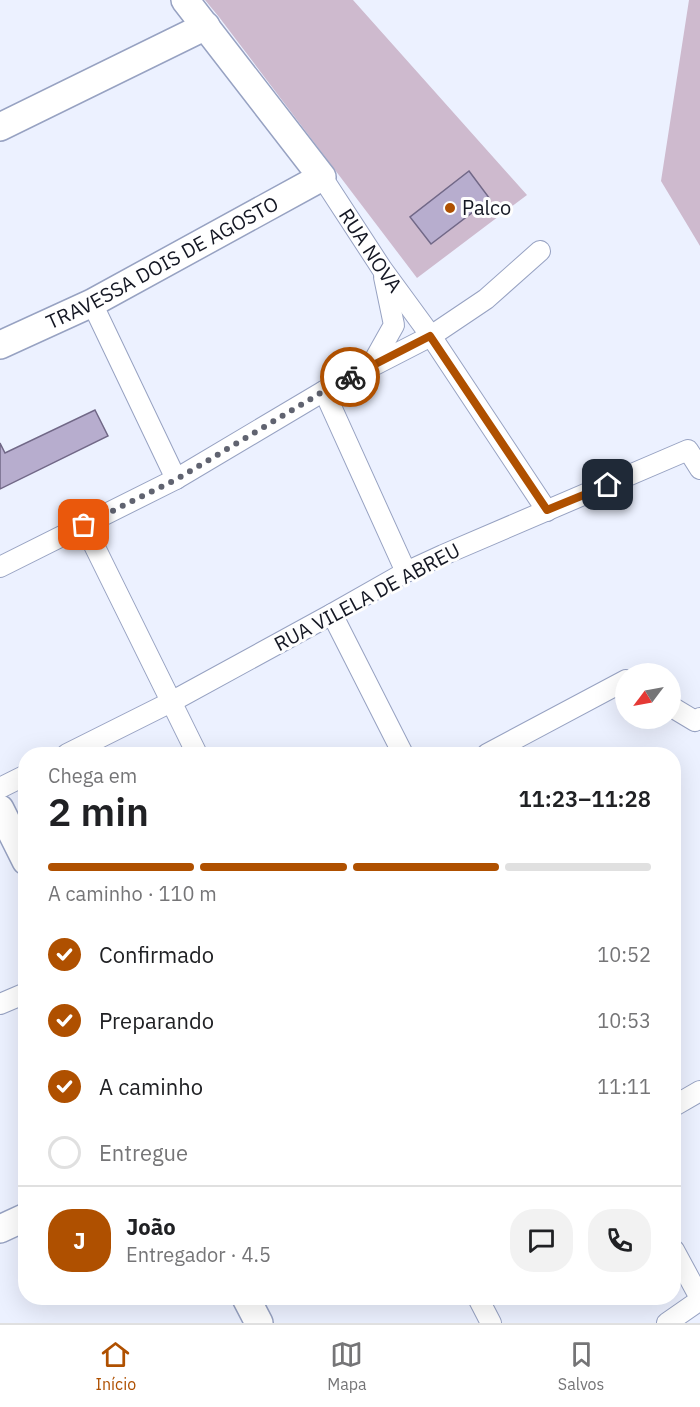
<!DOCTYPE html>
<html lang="pt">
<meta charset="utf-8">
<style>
body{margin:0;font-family:"IBM Plex Sans",sans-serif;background:#f2f2f2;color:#202124;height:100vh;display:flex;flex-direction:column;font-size:22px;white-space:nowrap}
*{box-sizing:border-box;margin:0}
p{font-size:20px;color:#757577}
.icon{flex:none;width:33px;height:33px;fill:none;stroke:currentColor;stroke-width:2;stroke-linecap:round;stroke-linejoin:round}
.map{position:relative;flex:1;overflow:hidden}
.panel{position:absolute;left:18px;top:747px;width:663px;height:558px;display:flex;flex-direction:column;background:#fff;border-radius:24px;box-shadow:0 6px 24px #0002}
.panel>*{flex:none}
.needle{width:39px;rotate:238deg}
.buttons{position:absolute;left:615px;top:663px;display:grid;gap:12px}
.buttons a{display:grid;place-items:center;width:66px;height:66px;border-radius:50%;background:#fff;box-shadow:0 6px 24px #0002;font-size:30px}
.pin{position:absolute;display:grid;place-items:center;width:51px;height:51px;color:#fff;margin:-26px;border-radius:12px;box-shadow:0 3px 9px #0006}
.courier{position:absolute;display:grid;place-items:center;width:60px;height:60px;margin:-30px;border:4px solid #af5000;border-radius:50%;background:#fff;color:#222;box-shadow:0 2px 8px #0007}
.summary em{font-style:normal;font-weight:600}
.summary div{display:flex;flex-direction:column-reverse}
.summary{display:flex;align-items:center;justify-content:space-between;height:102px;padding:0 30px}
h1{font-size:39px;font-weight:600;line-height:45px}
.bar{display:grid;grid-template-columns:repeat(4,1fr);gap:9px 6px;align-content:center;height:72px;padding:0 30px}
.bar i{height:8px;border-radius:4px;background:#e0e0e0}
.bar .active{background:#af5000}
.bar p{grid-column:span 4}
.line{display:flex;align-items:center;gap:15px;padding:0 30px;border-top:2px solid #e0e0e0}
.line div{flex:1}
.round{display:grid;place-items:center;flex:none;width:63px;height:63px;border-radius:24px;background:#f2f2f2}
ol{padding:0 30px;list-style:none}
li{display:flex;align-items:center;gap:18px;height:66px}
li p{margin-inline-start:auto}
li .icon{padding:6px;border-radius:50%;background:#af5000;color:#fff;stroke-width:4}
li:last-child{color:#757577}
li i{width:33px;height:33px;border:3px solid #e0e0e0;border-radius:50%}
.tabs{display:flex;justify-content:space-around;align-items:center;height:84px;border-top:2px solid #e0e0e0;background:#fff;font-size:16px;color:#757577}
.tabs a{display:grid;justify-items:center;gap:3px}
.tabs .active{color:#af5000}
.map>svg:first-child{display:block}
.green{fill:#cebace}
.building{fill:#b7adce;stroke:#716887;stroke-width:1.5}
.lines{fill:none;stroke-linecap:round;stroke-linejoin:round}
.street-casing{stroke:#97a2c2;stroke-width:22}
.secondary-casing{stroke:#97a2c2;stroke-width:30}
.street{stroke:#fff;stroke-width:20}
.secondary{stroke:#fff;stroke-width:27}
.done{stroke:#606370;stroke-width:6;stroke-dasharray:0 10.8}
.route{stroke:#af5000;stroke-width:8}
.poi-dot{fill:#af5000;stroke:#fefefe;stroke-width:2}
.labels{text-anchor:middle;stroke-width:6;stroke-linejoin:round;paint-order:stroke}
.poi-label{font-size:20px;fill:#141723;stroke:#fefefe;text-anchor:start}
.street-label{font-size:20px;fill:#141723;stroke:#fefefe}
</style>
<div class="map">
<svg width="700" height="1323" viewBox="0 0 700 1323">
<rect width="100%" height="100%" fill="#ecf1ff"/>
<!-- green -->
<path class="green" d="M 205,0 L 353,0 L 527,195 L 417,278 L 219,17 Z
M 689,0 L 700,0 L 700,246 L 661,181 Z"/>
<!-- building -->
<path class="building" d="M 469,171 L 490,199 L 431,244 L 410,217 Z
M 95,410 L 108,436 L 0,489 L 0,443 L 5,453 Z"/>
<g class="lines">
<defs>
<g id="street">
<path id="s1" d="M 322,177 L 382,269 L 431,336 L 547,511"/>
<path d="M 92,303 L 176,479"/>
<path d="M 371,366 L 394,325 L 384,277"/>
<path d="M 324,391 L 406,572"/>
<path d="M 84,525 L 197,754"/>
<path d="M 0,567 L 176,479 L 324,391 L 431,336 L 486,299 L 540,251"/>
<path d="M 332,614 L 403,754"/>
<path d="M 670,706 L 695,721 L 700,718"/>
<path d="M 67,754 L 171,702 L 332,614 L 406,572 L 443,555 L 688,450 L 700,469"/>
<path d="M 487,754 L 626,680"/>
<path d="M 0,788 L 26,775"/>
<path d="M 0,1004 L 26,993"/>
<path d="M 674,1106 L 700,1091"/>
<path d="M 674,1250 L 700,1298"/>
<path d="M 478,1298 L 491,1323"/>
<path d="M 667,1323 L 700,1300"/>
</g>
<g id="secondary">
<path d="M 0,127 L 206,26"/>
<path id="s2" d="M 0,345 L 92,303 L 322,177 L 185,0"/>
<path d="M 0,809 L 26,861"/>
<path d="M 0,1229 L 26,1217"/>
<path d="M 246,1298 L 259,1323"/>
</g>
</defs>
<!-- street casing -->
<use href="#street" class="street-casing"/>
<!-- secondary casing -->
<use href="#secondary" class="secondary-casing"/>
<!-- street -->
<use href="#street" class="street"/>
<!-- secondary -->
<use href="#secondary" class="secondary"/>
</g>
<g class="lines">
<!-- done -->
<path class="done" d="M 84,525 L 177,479 L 324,391 L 350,377"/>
<!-- route -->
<path class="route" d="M 350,377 L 430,336 L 547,510 L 608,485"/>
</g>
<!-- markers -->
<circle class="poi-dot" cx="450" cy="208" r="6"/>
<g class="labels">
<!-- poi labels -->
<g class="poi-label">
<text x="462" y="215">Palco</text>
</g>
<!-- street labels -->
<g class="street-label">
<text dy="7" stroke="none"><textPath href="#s1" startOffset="88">RUA NOVA</textPath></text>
<text dy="7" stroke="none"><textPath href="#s2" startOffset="182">TRAVESSA DOIS DE AGOSTO</textPath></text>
<text transform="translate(367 597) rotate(-28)" y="7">RUA VILELA DE ABREU</text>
</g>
</g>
</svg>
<div class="buttons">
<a><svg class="needle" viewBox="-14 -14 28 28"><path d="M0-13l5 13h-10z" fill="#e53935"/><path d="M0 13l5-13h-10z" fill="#757577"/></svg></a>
</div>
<div class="pin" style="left:84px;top:525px;background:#ea580c"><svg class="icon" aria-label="bag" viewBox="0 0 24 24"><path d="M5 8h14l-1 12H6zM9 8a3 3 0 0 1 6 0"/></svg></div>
<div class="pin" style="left:608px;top:485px;background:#1f2937"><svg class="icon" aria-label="home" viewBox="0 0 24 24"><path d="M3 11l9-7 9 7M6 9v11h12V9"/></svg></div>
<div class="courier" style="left:350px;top:377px"><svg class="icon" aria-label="bike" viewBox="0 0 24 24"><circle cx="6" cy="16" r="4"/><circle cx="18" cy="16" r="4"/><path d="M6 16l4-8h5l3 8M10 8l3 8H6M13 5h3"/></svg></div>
<section class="panel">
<div class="summary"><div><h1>2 min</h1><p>Chega em</p></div><em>11:23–11:28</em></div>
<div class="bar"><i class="active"></i><i class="active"></i><i class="active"></i><i></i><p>A caminho · 110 m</p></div>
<ol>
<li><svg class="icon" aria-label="check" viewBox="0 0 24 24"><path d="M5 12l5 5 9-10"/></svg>Confirmado<p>10:52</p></li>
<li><svg class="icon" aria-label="check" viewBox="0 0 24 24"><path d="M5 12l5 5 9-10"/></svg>Preparando<p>10:53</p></li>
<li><svg class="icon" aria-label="check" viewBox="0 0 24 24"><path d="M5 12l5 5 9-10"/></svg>A caminho<p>11:11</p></li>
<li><i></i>Entregue</li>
</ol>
<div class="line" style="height:108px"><b class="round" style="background:#af5000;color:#fff">J</b><div><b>João</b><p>Entregador · 4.5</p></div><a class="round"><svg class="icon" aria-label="chat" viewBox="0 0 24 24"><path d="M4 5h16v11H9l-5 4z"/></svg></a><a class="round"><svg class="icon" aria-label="phone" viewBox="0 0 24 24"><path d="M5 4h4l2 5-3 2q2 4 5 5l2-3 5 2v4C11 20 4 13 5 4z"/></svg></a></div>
</section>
</div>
<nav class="tabs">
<a class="active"><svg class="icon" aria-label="home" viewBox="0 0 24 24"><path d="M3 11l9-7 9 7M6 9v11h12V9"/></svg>Início</a>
<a><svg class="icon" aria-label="map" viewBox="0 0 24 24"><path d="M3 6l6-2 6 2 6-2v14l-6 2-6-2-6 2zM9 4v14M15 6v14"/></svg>Mapa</a>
<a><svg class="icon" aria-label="saved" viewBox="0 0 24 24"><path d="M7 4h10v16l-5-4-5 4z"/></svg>Salvos</a>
</nav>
